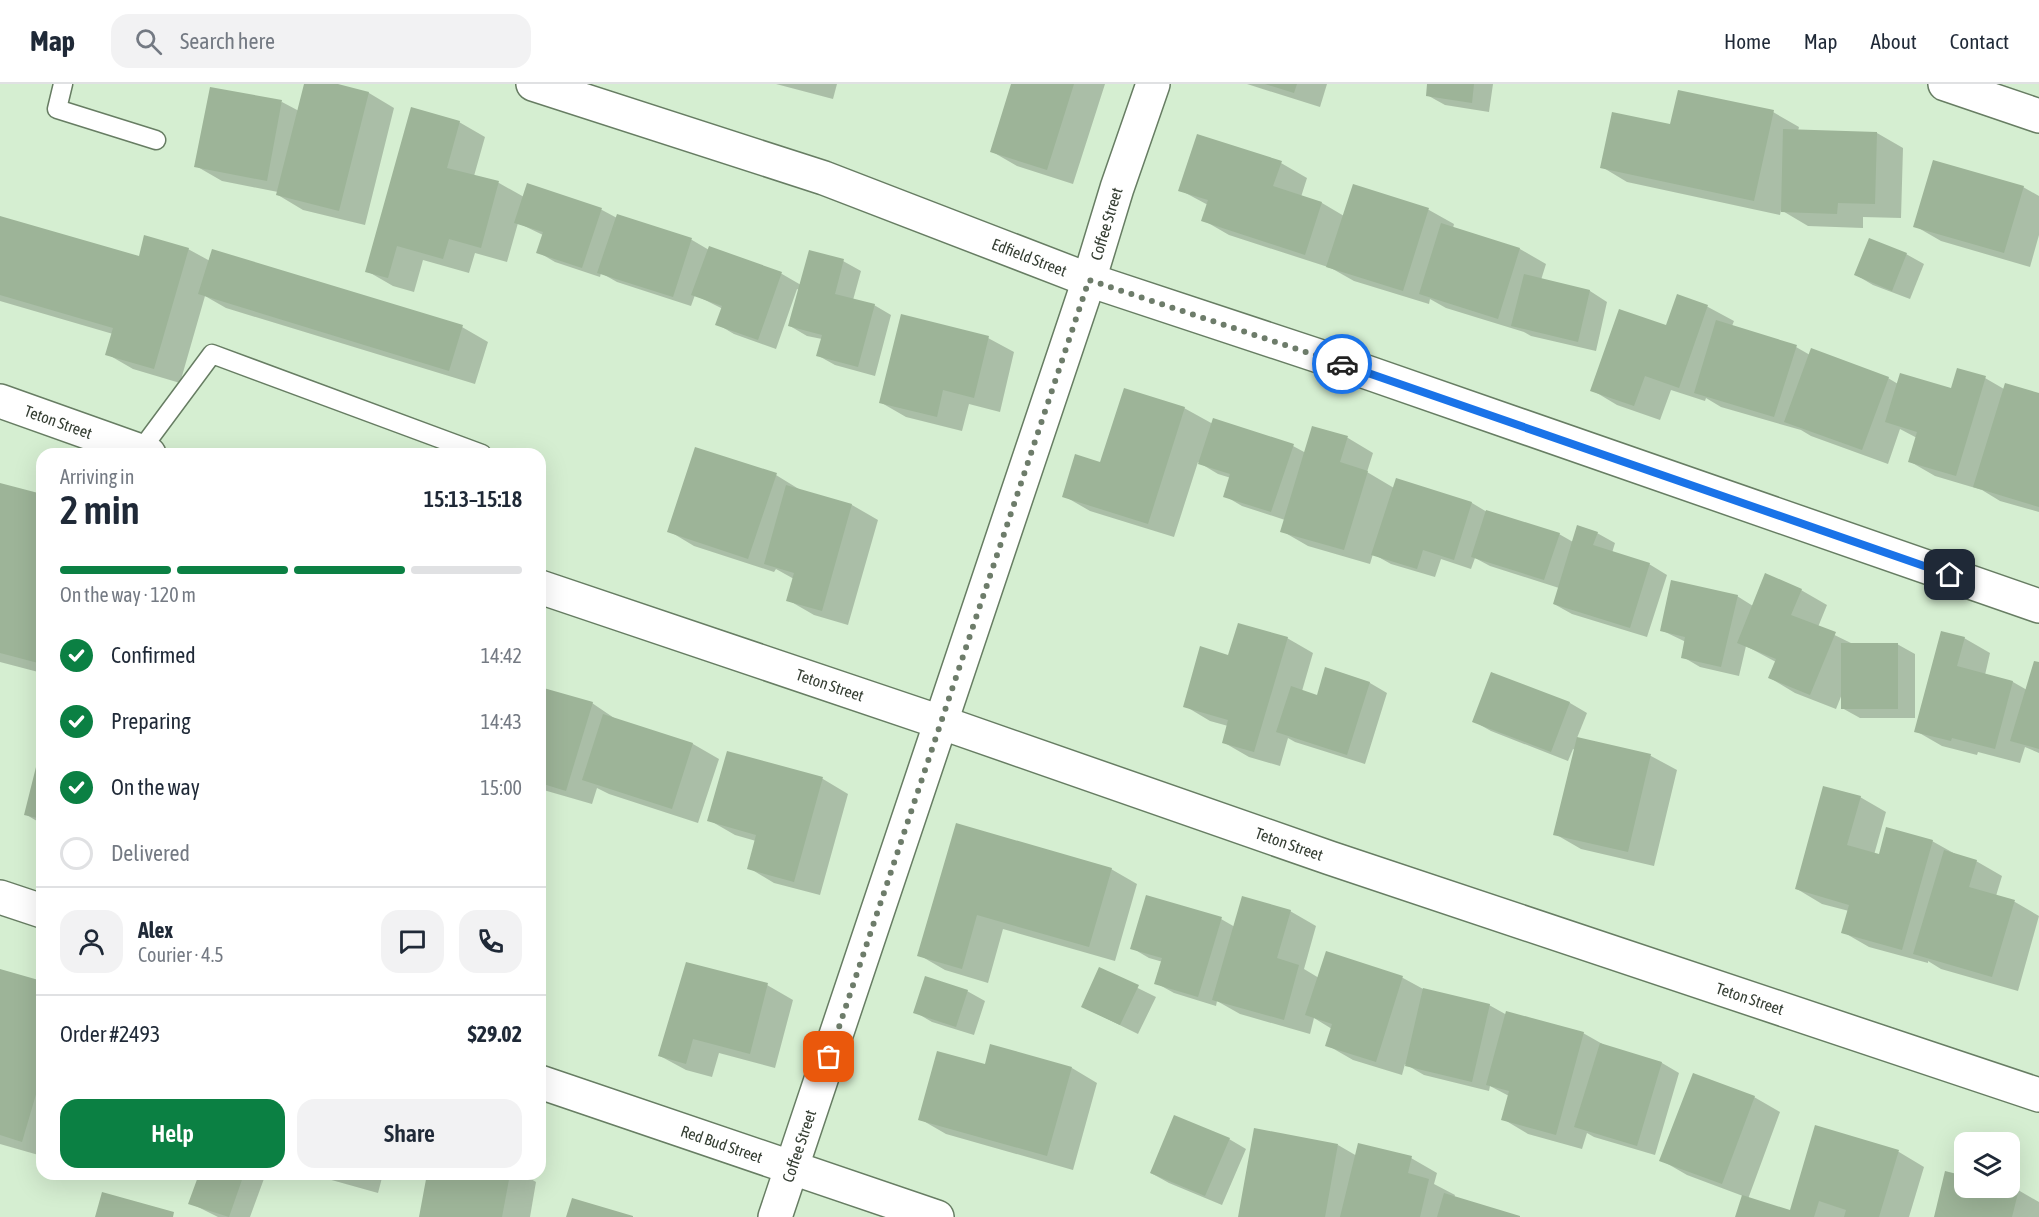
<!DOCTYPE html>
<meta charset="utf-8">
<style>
body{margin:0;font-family:"Asap Condensed",sans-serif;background:#f2f2f3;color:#1f2937;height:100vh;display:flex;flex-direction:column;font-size:22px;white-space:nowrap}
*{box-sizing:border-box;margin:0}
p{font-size:20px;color:#747a83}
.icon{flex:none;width:33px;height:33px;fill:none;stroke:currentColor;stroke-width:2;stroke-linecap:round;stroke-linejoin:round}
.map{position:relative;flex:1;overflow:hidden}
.panel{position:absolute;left:36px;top:364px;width:510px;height:732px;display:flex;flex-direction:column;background:#fff;border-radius:18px;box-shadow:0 6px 24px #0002}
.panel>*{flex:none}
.controls{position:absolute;left:1954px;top:1048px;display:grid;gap:12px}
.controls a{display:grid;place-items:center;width:66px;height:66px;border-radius:12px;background:#fff;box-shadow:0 6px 24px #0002;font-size:30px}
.pin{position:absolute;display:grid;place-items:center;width:51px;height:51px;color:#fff;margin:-26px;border-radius:12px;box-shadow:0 3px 9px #0006}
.courier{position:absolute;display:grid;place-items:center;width:60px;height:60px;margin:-30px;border:4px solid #1a73e8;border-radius:50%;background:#fff;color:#222;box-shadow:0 2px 8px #0007}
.overview em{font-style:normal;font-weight:600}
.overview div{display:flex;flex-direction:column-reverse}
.overview{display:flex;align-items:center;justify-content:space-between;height:102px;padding:0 24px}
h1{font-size:39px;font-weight:600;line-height:45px}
.bar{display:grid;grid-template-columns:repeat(4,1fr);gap:9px 6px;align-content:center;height:72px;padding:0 24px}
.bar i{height:8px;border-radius:4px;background:#e0e1e3}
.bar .selected{background:#0b8043}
.bar p{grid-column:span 4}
.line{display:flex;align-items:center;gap:15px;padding:0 24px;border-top:2px solid #e0e1e3}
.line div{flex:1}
.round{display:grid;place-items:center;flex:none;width:63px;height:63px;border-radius:18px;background:#f2f2f3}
ol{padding:0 24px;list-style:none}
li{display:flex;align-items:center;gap:18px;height:66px}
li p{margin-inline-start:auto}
li .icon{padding:6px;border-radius:50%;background:#0b8043;color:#fff;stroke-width:4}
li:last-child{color:#747a83}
li i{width:33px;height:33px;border:3px solid #e0e1e3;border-radius:50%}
.button{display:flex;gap:12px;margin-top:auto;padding:12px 24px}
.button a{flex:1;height:69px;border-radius:18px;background:#0b8043;color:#fff;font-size:24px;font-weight:600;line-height:69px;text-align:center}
.button a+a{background:#f2f2f3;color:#1f2937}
header{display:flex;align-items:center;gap:36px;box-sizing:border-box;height:84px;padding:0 30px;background:#fff;border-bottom:2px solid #e0e1e3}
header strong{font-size:28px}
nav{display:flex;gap:33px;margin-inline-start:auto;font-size:21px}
.search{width:420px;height:54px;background:#f2f2f3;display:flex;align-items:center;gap:15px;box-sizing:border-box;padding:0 21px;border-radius:18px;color:#747a83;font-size:22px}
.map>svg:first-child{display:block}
.shadow{fill:#0003}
.building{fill:#9db498}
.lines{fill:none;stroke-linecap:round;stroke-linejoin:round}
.service-casing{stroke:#677d63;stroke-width:21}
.minor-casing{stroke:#677d63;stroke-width:36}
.service{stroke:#fff;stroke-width:18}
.minor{stroke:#fff;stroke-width:33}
.done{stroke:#6d7c6a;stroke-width:6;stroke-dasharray:0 10.8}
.route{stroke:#1a73e8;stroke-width:8}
.labels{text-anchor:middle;stroke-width:5;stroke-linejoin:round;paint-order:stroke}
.street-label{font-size:16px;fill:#353e33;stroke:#fff}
</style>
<header>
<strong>Map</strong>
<div class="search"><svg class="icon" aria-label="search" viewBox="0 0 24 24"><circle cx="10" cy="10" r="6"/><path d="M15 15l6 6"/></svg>Search here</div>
<nav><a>Home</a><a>Map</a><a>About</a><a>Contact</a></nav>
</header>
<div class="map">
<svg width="2039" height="1133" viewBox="0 0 2039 1133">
<rect width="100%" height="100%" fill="#d5eed1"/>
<!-- shadow -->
<path class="shadow" d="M 306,0 L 332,0 L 369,9 L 394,24 L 365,141 L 303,126 L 278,111 L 278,108 L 222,97 L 196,82 L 282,18 L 299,27 Z
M 776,0 L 837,0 L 833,15 Z
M 1013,0 L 1105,0 L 1073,100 L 1017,82 L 991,67 Z
M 1247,0 L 1327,0 L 1320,23 Z
M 1429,0 L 1493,0 L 1489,28 L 1445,21 L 1427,11 Z
M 1773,28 L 1799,43 L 1798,47 L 1877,49 L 1903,64 L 1901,134 L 1863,133 L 1863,144 L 1808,142 L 1781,126 L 1780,131 L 1627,98 L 1602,83 L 1671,42 Z
M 459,38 L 485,53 L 474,92 L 499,99 L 524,113 L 528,101 L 602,126 L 617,134 L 617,132 L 692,156 L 709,166 L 710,164 L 782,190 L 801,201 L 843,177 L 861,187 L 853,216 L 874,221 L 891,231 L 875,292 L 835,281 L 817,271 L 822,255 L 807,252 L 790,242 L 800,206 L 797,205 L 776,265 L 734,250 L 717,240 L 723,225 L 695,211 L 691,222 L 617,198 L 601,189 L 600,193 L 555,178 L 538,168 L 543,151 L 518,139 L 507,178 L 475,169 L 469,189 L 423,176 L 414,208 L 393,202 L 367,187 Z
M 1281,79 L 1307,94 L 1301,113 L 1322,119 L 1344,132 L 1354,102 L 1429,126 L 1454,140 L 1453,144 L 1520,165 L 1546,180 L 1541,196 L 1590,207 L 1607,218 L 1596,267 L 1531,252 L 1524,248 L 1446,224 L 1430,215 L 1429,220 L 1354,197 L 1331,184 L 1229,151 L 1203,136 L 1208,121 L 1180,106 Z
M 2023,103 L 2039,112 L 2039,151 L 2030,183 L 1941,157 L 1915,142 Z
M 0,134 L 140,174 L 188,165 L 210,177 L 462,243 L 488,258 L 475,300 L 226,224 L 205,212 L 180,299 L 133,285 L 107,270 L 113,250 L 0,217 Z
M 1870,156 L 1906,170 L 1924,180 L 1910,215 L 1873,201 L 1856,191 Z
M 1678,212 L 1708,223 L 1734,237 L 1732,242 L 1796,263 L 1810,271 L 1888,294 L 1898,300 L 1952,306 L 1985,294 L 2004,305 L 2039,311 L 2039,428 L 2000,417 L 1982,406 L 1935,392 L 1909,377 L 1917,354 L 1900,345 L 1888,380 L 1811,352 L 1801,346 L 1721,323 L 1706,314 L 1705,317 L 1671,306 L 1660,336 L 1617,321 L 1592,306 L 1666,243 Z
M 988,254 L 1014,268 L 1000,328 L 969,320 L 962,347 L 906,333 L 880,318 Z
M 1184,324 L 1213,340 L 1293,362 L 1306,369 L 1313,344 L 1348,354 L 1373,369 L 1367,388 L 1394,404 L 1472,419 L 1487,428 L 1559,450 L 1573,458 L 1597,449 L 1615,459 L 1612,469 L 1649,480 L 1667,491 L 1647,553 L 1572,530 L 1554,520 L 1559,504 L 1490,482 L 1475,474 L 1471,485 L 1441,475 L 1435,493 L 1391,480 L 1373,470 L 1370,480 L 1308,462 L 1282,447 L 1285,436 L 1242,422 L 1225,412 L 1231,394 L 1218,390 L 1198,378 L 1174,453 L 1090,427 L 1064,412 L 1101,380 Z
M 776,391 L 802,407 L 852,421 L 878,436 L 848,541 L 814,531 L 788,516 L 794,495 L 776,485 L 774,488 L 694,462 L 669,447 Z
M 0,401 L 42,412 L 42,589 L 0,578 Z
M 1801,506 L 1827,521 L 1818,543 L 1853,560 L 1897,560 L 1915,570 L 1915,634 L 1860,634 L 1842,624 L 1842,610 L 1836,625 L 1795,609 L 1770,594 L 1776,578 L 1746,562 L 1739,592 L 1700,583 L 1683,573 L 1686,558 L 1661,546 L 1737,512 L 1753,522 Z
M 1287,554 L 1313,569 L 1302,607 L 1318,613 L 1326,585 L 1370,599 L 1387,609 L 1365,680 L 1295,658 L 1288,654 L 1280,682 L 1249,673 L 1223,658 L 1228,642 L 1210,637 L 1185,622 L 1229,573 Z
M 1964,554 L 1990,569 L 1985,591 L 2013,598 L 2027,606 L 2039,580 L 2039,669 L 2025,663 L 2020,679 L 1978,668 L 1977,671 L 1942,662 L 1916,647 Z
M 1492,590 L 1570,619 L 1587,629 L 1577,654 L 1651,672 L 1677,686 L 1654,782 L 1581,765 L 1555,750 L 1575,666 L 1573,665 L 1568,677 L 1491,647 L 1473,637 Z
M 540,604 L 592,619 L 617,636 L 693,660 L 719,675 L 698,739 L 609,710 L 597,704 L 592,720 L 540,705 Z
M 728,669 L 823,695 L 848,710 L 820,811 L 774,799 L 749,784 L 756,757 L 735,751 L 709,736 Z
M 42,682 L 42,740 L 25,730 Z
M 1860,713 L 1886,728 L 1874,771 L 1880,772 L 1932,757 L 1957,771 L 1976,777 L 2002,792 L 1996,812 L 2015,818 L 2039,832 L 2018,907 L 1941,885 L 1928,877 L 1928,879 L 1869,863 L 1843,848 L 1849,827 L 1822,820 L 1797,805 Z
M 957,741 L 1111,785 L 1137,800 L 1115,877 L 1003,845 L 988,899 L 945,886 L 919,871 Z
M 1290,827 L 1316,842 L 1304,885 L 1319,894 L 1327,869 L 1403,894 L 1425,906 L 1489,921 L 1507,931 L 1583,949 L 1606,962 L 1662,979 L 1679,989 L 1655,1071 L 1594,1053 L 1587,1049 L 1582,1065 L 1528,1050 L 1503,1035 L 1509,1012 L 1490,1002 L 1489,1007 L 1424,991 L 1405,980 L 1402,991 L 1353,976 L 1327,961 L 1332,945 L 1314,934 L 1310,950 L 1240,930 L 1217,917 L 1216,922 L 1174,909 L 1156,899 L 1163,878 L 1149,874 L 1132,864 L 1221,835 L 1235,843 Z
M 1099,885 L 1156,913 L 1138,950 L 1083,923 Z
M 0,887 L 42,899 L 42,1072 L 0,1060 Z
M 767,901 L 793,916 L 775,984 L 719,969 L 712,993 L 686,986 L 660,972 Z
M 967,907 L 985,917 L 974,951 L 932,938 L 915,928 Z
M 1072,984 L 1097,999 L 1073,1086 L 946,1050 L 920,1035 Z
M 1754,1013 L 1780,1028 L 1748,1115 L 1791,1128 L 1816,1043 L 1899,1068 L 1924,1083 L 1909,1133 L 1737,1133 L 1743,1112 L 1687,1091 L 1661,1076 Z
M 1229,1055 L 1246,1065 L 1222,1121 L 1169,1099 L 1151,1089 Z
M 1338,1061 L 1357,1072 L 1411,1074 L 1437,1089 L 1434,1100 L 1455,1111 L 1454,1114 L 1517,1133 L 1239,1133 Z
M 200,1090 L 261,1090 L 265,1092 L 250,1133 L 218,1133 L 190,1119 Z
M 310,1090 L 383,1090 L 378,1109 Z
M 429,1090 L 523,1090 L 536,1098 L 530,1133 L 421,1133 Z
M 1965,1093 L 1965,1104 L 2010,1104 L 2018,1106 L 2039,1118 L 2039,1133 L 1935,1133 Z"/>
<!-- building -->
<path class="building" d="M 304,0 L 338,0 L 369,8 L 339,127 L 276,111 Z
M 1011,0 L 1074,0 L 1047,86 L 990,68 Z
M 1265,0 L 1297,0 L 1294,9 Z
M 1427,0 L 1474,0 L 1472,19 L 1426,12 Z
M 210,3 L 282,16 L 267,97 L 194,83 Z
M 1678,6 L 1774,26 L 1754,117 L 1600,84 L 1612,28 L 1670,40 Z
M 411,23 L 460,37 L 447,84 L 499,97 L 481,164 L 449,155 L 443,175 L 397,162 L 388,194 L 365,188 Z
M 1783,45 L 1877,48 L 1875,120 L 1838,119 L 1837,130 L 1781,128 Z
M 1197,50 L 1282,77 L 1273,102 L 1322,118 L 1305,171 L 1201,137 L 1208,116 L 1178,107 Z
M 1933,76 L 2024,102 L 2004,169 L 1913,143 Z
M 527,99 L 602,124 L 582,184 L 536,169 L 543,148 L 514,139 Z
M 1353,100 L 1429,124 L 1403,207 L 1326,183 Z
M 617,130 L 692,154 L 673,213 L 597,189 Z
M 0,132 L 139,172 L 144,151 L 189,164 L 154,285 L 105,271 L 113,244 L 0,211 Z
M 1441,139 L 1520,164 L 1498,235 L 1419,210 Z
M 1869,154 L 1907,169 L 1892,207 L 1854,191 Z
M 709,162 L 782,188 L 758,256 L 715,241 L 722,222 L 691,211 Z
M 212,165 L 463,241 L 449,287 L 198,210 Z
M 809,166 L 844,175 L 835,210 L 875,220 L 858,283 L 816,272 L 822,251 L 788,242 Z
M 1524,190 L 1590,206 L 1578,258 L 1511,242 Z
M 1677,210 L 1708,221 L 1679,304 L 1645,292 L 1634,322 L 1590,307 L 1619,225 L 1666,241 Z
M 901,230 L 989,252 L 974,314 L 943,306 L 937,333 L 879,319 Z
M 1716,236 L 1797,261 L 1774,333 L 1694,309 Z
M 1811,264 L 1889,293 L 1862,366 L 1784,338 Z
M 1957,284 L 1986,292 L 1956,392 L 1908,378 L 1917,348 L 1885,338 L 1900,289 L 1951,304 Z
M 2005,299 L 2039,309 L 2039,423 L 1973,403 Z
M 1124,304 L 1185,323 L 1148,440 L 1062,413 L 1075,370 L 1100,378 Z
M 1213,334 L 1294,360 L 1271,428 L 1223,413 L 1230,390 L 1198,380 Z
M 1312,342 L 1348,352 L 1340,378 L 1368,387 L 1344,466 L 1280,448 Z
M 695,363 L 777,389 L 748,475 L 667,448 Z
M 1396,394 L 1472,418 L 1454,476 L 1423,466 L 1417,485 L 1371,471 Z
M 0,399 L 42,410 L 42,580 L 0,569 Z
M 786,401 L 852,420 L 822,527 L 786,517 L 794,489 L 764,480 Z
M 1486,426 L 1560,449 L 1544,496 L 1471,473 Z
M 1577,441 L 1598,448 L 1593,461 L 1650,479 L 1630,544 L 1553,520 Z
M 1765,489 L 1802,505 L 1791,531 L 1836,548 L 1810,611 L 1768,594 L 1776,575 L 1737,559 Z
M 1671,496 L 1738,511 L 1721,583 L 1681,574 L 1685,553 L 1660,547 Z
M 1238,539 L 1288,553 L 1254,668 L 1222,659 L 1228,636 L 1183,623 L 1200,562 L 1228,571 Z
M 1941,547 L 1965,553 L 1957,582 L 2013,597 L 1995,665 L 1952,654 L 1951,657 L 1914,648 Z
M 1841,559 L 1898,559 L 1898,625 L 1841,625 Z
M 2034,577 L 2039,578 L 2039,665 L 2010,657 Z
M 1325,583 L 1370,598 L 1347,671 L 1276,648 L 1291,602 L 1317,611 Z
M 1491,588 L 1570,618 L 1551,668 L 1472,638 Z
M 540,603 L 593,618 L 566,707 L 540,699 Z
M 603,630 L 693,659 L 672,725 L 582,696 Z
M 1577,653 L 1651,670 L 1628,768 L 1553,751 Z
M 727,667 L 823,693 L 794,798 L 747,785 L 756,751 L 707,737 Z
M 37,679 L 42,681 L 42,735 L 24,731 Z
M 1823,702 L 1861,712 L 1847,761 L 1879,770 L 1886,743 L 1933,756 L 1902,866 L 1841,849 L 1849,821 L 1795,805 Z
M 956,739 L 1112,784 L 1089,863 L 977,831 L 962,885 L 917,872 Z
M 1944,766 L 1977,776 L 1969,803 L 2015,816 L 1992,893 L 1913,870 Z
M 1146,811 L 1222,833 L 1198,913 L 1154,900 L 1162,874 L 1130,865 Z
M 1242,812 L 1291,826 L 1277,874 L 1299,881 L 1284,936 L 1212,916 Z
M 1326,867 L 1403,892 L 1376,978 L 1325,962 L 1332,940 L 1305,931 Z
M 686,878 L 768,899 L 750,970 L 693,955 L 686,980 L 658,972 Z
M 1099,883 L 1139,901 L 1120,941 L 1081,923 Z
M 0,885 L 42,897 L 42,990 L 22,1058 L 0,1051 Z
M 925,892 L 968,906 L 956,943 L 913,929 Z
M 1423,904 L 1490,920 L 1472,998 L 1405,982 Z
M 1506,927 L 1584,948 L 1556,1051 L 1501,1036 L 1509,1007 L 1486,1001 Z
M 1600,959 L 1662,978 L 1637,1062 L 1574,1043 Z
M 990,960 L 1072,983 L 1047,1072 L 918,1036 L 937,967 L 985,980 Z
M 1693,989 L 1755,1012 L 1722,1100 L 1659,1077 Z
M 1174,1031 L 1230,1054 L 1205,1112 L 1150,1089 Z
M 1815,1041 L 1899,1066 L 1879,1133 L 1844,1133 L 1846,1126 L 1819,1117 L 1814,1133 L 1735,1133 L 1742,1111 L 1790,1126 Z
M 1254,1044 L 1338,1060 L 1325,1133 L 1238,1133 Z
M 1358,1059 L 1412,1072 L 1408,1089 L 1429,1095 L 1420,1133 L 1340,1133 Z
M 1945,1087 L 1965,1092 L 1965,1104 L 2010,1104 L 2010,1102 L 2019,1105 L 2012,1133 L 1934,1133 Z
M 199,1090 L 244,1090 L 229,1133 L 188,1120 Z
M 337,1090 L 354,1090 L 352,1095 Z
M 427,1090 L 510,1090 L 502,1133 L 419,1133 Z
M 102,1108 L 174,1128 L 173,1133 L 95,1133 Z
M 1444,1109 L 1520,1132 L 1520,1133 L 1437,1133 Z
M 572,1114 L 633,1132 L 633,1133 L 566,1133 Z"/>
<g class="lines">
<defs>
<path id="service" d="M 63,0 L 57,25 L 156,56
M 140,367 L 212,270 L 482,370"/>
<g id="minor">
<path id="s1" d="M 533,0 L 824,94 L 1089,196 L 1346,281 L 2039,522"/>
<path d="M 1945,0 L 2039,32"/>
<path id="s2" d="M 0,317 L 149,370"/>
<path id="s3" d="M 540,503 L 940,638 L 1330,774 L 2039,1011"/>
<path d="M 0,813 L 42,827"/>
<path id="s4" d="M 540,998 L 937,1133"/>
<path id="s5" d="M 775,1133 L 1089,196 L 1117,104 L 1153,0"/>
</g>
</defs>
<!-- service casing -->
<use href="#service" class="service-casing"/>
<!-- minor casing -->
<use href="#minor" class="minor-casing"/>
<!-- service -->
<use href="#service" class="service"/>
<!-- minor -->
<use href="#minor" class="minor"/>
</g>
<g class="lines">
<!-- done -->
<path class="done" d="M 829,973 L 1089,196 L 1342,280"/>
<!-- route -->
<path class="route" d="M 1342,280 L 1950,491"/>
</g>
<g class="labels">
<!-- street labels -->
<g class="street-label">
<text dy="6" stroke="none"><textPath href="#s5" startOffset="1047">Coffee Street</textPath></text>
<text dy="6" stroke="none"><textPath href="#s1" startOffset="526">Edfield Street</textPath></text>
<text dy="6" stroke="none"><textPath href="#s2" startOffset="62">Teton Street</textPath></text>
<text dy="6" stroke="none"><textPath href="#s3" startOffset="306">Teton Street</textPath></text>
<text dy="6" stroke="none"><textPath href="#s3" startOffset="792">Teton Street</textPath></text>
<text dy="6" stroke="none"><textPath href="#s3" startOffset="1278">Teton Street</textPath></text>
<text dy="6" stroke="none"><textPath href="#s4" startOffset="192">Red Bud Street</textPath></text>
<text dy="6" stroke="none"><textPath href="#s5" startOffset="75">Coffee Street</textPath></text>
</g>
</g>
</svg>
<div class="controls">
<a><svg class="icon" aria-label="layers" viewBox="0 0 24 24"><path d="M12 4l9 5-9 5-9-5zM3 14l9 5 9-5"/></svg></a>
</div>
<div class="pin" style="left:829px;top:973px;background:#ea580c"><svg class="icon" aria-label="bag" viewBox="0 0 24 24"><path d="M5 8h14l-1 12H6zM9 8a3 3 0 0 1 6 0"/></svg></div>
<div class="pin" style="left:1950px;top:491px;background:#1f2937"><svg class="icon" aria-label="home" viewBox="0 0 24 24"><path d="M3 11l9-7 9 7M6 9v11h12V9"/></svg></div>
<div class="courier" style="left:1342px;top:280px"><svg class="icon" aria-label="car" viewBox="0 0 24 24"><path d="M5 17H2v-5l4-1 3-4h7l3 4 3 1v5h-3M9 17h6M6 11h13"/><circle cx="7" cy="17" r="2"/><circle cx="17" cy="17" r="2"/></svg></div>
<section class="panel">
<div class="overview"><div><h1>2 min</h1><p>Arriving in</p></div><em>15:13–15:18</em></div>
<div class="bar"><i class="selected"></i><i class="selected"></i><i class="selected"></i><i></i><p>On the way · 120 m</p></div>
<ol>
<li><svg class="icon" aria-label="check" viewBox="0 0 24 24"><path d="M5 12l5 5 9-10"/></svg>Confirmed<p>14:42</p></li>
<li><svg class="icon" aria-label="check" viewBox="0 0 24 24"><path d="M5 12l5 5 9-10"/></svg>Preparing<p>14:43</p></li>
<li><svg class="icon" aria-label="check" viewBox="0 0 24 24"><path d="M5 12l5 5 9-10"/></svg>On the way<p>15:00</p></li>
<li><i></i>Delivered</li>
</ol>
<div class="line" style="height:108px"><a class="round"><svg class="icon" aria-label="person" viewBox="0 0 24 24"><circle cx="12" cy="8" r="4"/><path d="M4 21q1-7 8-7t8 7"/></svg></a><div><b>Alex</b><p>Courier · 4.5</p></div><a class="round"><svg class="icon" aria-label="chat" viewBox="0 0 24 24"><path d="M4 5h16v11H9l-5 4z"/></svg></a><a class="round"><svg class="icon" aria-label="phone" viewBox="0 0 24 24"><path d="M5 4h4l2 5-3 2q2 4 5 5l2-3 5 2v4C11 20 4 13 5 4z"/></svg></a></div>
<div class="line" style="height:78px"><div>Order #2493</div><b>$29.02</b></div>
<div class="button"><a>Help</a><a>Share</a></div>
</section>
</div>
